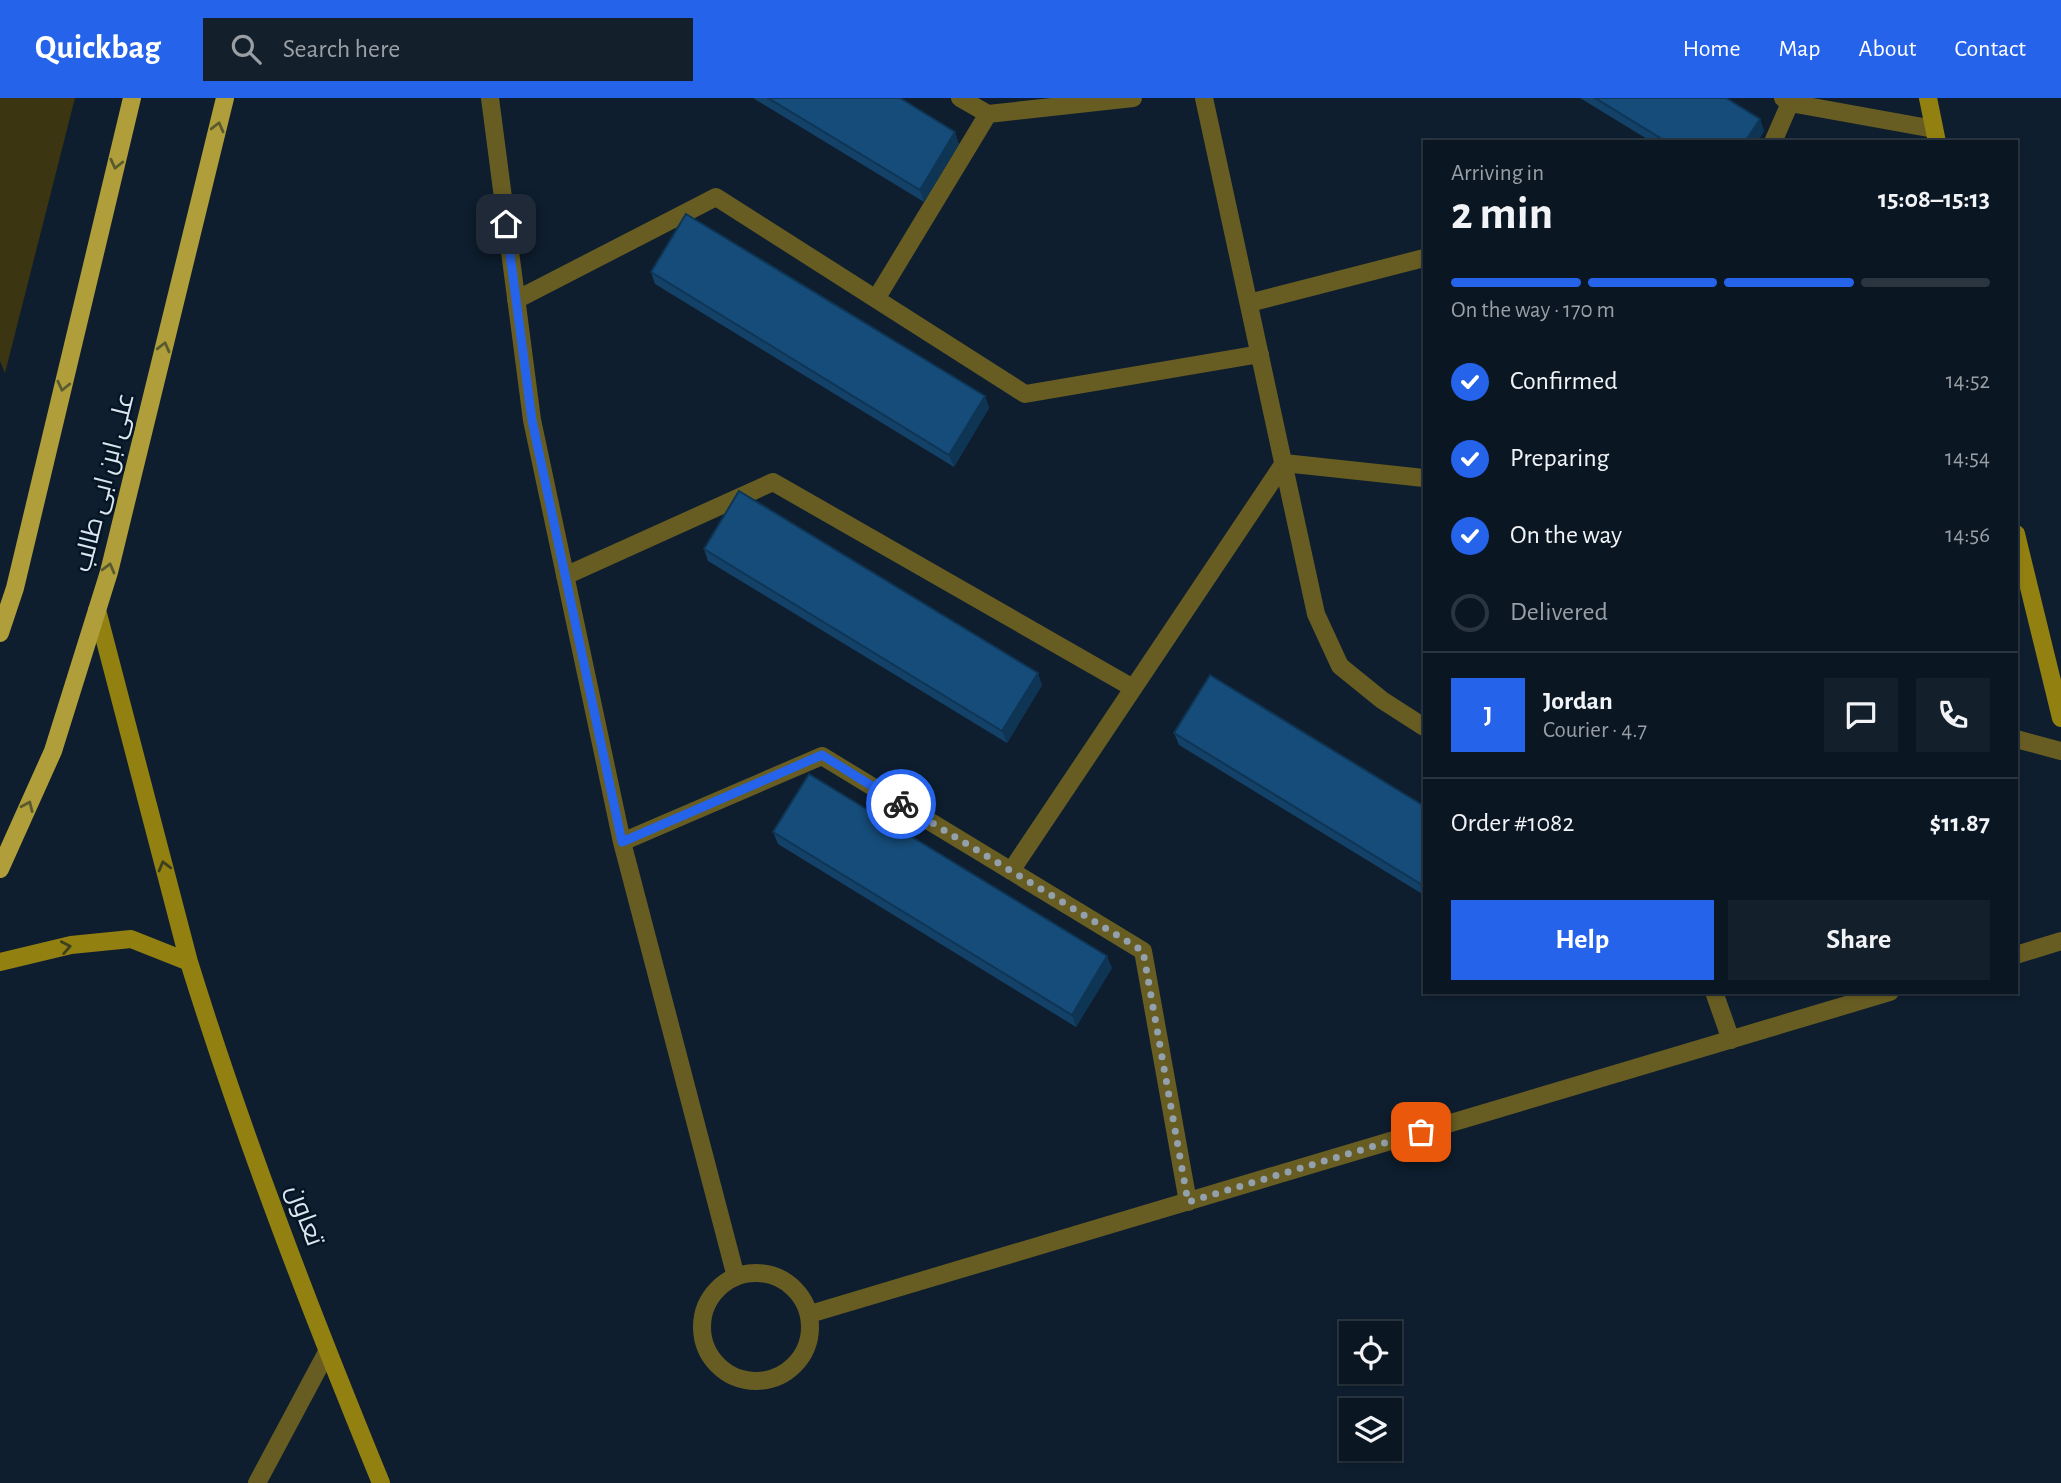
<!DOCTYPE html>
<meta charset="utf-8">
<style>
body{margin:0;font-family:"Alegreya Sans",Cairo,sans-serif;background:#131f2a;color:#f1f3f6;height:100vh;display:flex;flex-direction:column;font-size:26px;white-space:nowrap}
*{box-sizing:border-box;margin:0}
p{font-size:23px;color:#999fa5}
.icon{flex:none;width:38px;height:38px;fill:none;stroke:currentColor;stroke-width:2;stroke-linecap:round;stroke-linejoin:round}
.map{position:relative;flex:1;overflow:hidden}
.drawer{position:absolute;left:1423px;top:42px;width:595px;height:854px;display:flex;flex-direction:column;background:#0a1622;border-radius:0px;box-shadow:0 2px 5px #0004,0 0 0 2px #2a3540}
.drawer>*{flex:none}
.tools{position:absolute;left:1339px;top:1223px;display:grid;gap:14px}
.tools a{display:grid;place-items:center;width:63px;height:63px;border-radius:0px;background:#0a1622;box-shadow:0 2px 5px #0004,0 0 0 2px #2a3540;font-size:35px}
.pin{position:absolute;display:grid;place-items:center;width:60px;height:60px;color:#fff;margin:-30px;border-radius:14px;box-shadow:0 4px 10px #0006}
.courier{position:absolute;display:grid;place-items:center;width:70px;height:70px;margin:-35px;border:5px solid #2563eb;border-radius:50%;background:#fff;color:#222;box-shadow:0 2px 9px #0007}
.summary em{font-style:normal;font-weight:700}
.summary div{display:flex;flex-direction:column-reverse}
.summary{display:flex;align-items:center;justify-content:space-between;height:119px;padding:0 28px}
h1{font-size:46px;font-weight:700;line-height:52px}
.bar{display:grid;grid-template-columns:repeat(4,1fr);gap:10px 7px;align-content:center;height:84px;padding:0 28px}
.bar i{height:9px;border-radius:5px;background:#2a3540}
.bar .current{background:#2563eb}
.bar p{grid-column:span 4}
.line{display:flex;align-items:center;gap:18px;padding:0 28px;border-top:2px solid #2a3540}
.line div{flex:1}
.round{display:grid;place-items:center;flex:none;width:74px;height:74px;border-radius:0px;background:#131f2a}
ol{padding:0 28px;list-style:none}
li{display:flex;align-items:center;gap:21px;height:77px}
li p{margin-inline-start:auto}
li .icon{padding:7px;border-radius:50%;background:#2563eb;color:#fff;stroke-width:4}
li:last-child{color:#999fa5}
li i{width:38px;height:38px;border:4px solid #2a3540;border-radius:50%}
.button{display:flex;gap:14px;margin-top:auto;padding:14px 28px}
.button a{flex:1;height:80px;border-radius:0px;background:#2563eb;color:#fff;font-size:28px;font-weight:700;line-height:80px;text-align:center}
.button a+a{background:#131f2a;color:#f1f3f6}
header{display:flex;align-items:center;gap:42px;box-sizing:border-box;height:98px;padding:0 35px;background:#2563eb;color:#fff}
header strong{font-size:33px}
nav{display:flex;gap:38px;margin-inline-start:auto;font-size:24px}
.search{width:490px;height:63px;background:#131f2a;display:flex;align-items:center;gap:18px;box-sizing:border-box;padding:0 24px;border-radius:0px;color:#999fa5;font-size:26px}
.map>svg:first-child{display:block}
.green{fill:#3b3511}
.lines{fill:none;stroke-linecap:round;stroke-linejoin:round}
.street{stroke:#675d22;stroke-width:18}
.secondary{stroke:#928111;stroke-width:18}
.primary{stroke:#af9e3a;stroke-width:18}
.wall{fill:#134168}
.shaded-wall{fill:#0f3555}
.building{fill:#164c79;stroke:#0f3555;stroke-width:2}
.oneway{stroke:#5a5a2f}
.oneway2{stroke:#3d401c}
.done{stroke:#93a0ad;stroke-width:7;stroke-dasharray:0 12.6}
.route{stroke:#2563eb;stroke-width:9}
.labels{text-anchor:middle;stroke-width:5;stroke-linejoin:round;paint-order:stroke}
.street-label{font-size:26px;fill:#dbe6f1;stroke:#051524}
</style>
<header>
<strong>Quickbag</strong>
<div class="search"><svg class="icon" aria-label="search" viewBox="0 0 24 24"><circle cx="10" cy="10" r="6"/><path d="M15 15l6 6"/></svg>Search here</div>
<nav><a>Home</a><a>Map</a><a>About</a><a>Contact</a></nav>
</header>
<div class="map">
<svg width="2061" height="1385" viewBox="0 0 2061 1385">
<rect width="100%" height="100%" fill="#0e1e2e"/>
<!-- green -->
<path class="green" d="M 0,0 L 75,0 L 5,275 L 0,263 Z"/>
<g class="lines">
<!-- street -->
<path class="street" d="M 490,0 L 532,322 L 622,744 L 736,1179
M 960,0 L 988,16 L 1133,0
M 1204,0 L 1316,516 L 1340,568 L 1382,602 L 1424,629
M 1783,0 L 1790,5 L 1934,31
M 1773,44 L 1790,5
M 876,201 L 988,16
M 516,202 L 716,99 L 1025,296 L 1260,256
M 1249,205 L 1424,160
M 565,478 L 773,384 L 1133,590
M 2016,641 L 2061,653
M 622,744 L 822,658 L 1143,853 L 1188,1104
M 1011,773 L 1284,365 L 1424,380
M 2016,857 L 2061,843
M 1714,894 L 1731,942
M702 1229a54 54 0 1 1 108 0a54 54 0 1 1-108 0Z
M 810,1216 L 1890,894
M 257,1385 L 327,1254"/>
<!-- secondary -->
<path class="secondary" d="M 1928,0 L 1937,44
M 2016,436 L 2061,620
M 0,864 L 71,847 L 131,841 L 189,864 L 97,512
M 189,864 C 244,1041 311,1214 381,1385"/>
<!-- primary -->
<path class="primary" d="M 0,535 L 15,490 L 132,0
M 0,771 L 53,653 L 109,474 L 225,0"/>
</g>
<!-- wall -->
<path class="wall" d="M 753,0 L 900,0 L 959,46 L 924,104 Z
M 1580,0 L 1726,0 L 1760,21 L 1764,33 L 1757,44 L 1652,44 Z
M 651,174 L 985,298 L 989,310 L 954,369 L 655,186 Z
M 704,451 L 1042,587 L 1007,645 L 708,463 Z
M 1174,635 L 1424,708 L 1424,797 L 1179,647 Z
M 773,734 L 1112,870 L 1076,929 L 778,746 Z"/>
<!-- shaded-wall -->
<path class="shaded-wall" d="M 1760,21 L 1764,33 L 1757,44 L 1745,44 Z
M 955,34 L 959,46 L 924,104 L 920,92 Z
M 985,298 L 989,310 L 954,369 L 949,357 Z
M 1038,575 L 1042,587 L 1007,645 L 1002,633 Z
M 1107,858 L 1112,870 L 1076,929 L 1072,917 Z"/>
<!-- building -->
<path class="building" d="M 768,0 L 900,0 L 955,34 L 920,92 Z
M 1595,0 L 1726,0 L 1760,21 L 1745,44 L 1667,44 Z
M 686,116 L 985,298 L 949,357 L 651,174 Z
M 739,393 L 1038,575 L 1002,633 L 704,451 Z
M 1210,577 L 1424,708 L 1424,788 L 1174,635 Z
M 809,676 L 1107,858 L 1072,917 L 773,734 Z"/>
<!-- one-way arrows -->
<defs><path id="oneway-chevron" d="M-2-3.5L2.5 0L-2 3.5" fill="none" stroke-width="1.6" stroke-linecap="round" stroke-linejoin="round" transform="scale(1.75)"/></defs>
<g class="oneway">
<use href="#oneway-chevron" transform="translate(218 29) rotate(-76)"/>
<use href="#oneway-chevron" transform="translate(116 66) rotate(103)"/>
<use href="#oneway-chevron" transform="translate(164 249) rotate(-76)"/>
<use href="#oneway-chevron" transform="translate(63 288) rotate(103)"/>
<use href="#oneway-chevron" transform="translate(109 470) rotate(-75)"/>
<use href="#oneway-chevron" transform="translate(28 708) rotate(-66)"/>
</g>
<g class="oneway2">
<use href="#oneway-chevron" transform="translate(164 768) rotate(-105)"/>
<use href="#oneway-chevron" transform="translate(66 849) rotate(-11)"/>
</g>
<g class="lines">
<!-- done -->
<path class="done" d="M 901,706 L 1143,853 L 1188,1104 L 1421,1034"/>
<!-- route -->
<path class="route" d="M 506,126 L 532,322 L 622,744 L 822,657 L 901,706"/>
</g>
<g class="labels">
<!-- street labels -->
<g class="street-label">
<text transform="translate(103 384) rotate(-76)" y="9">علی ابن ابی طالب</text>
<text transform="translate(306 1117) rotate(70)" y="9">تعاون</text>
</g>
</g>
</svg>
<div class="tools">
<a><svg class="icon" aria-label="locate" viewBox="0 0 24 24"><circle cx="12" cy="12" r="6"/><path d="M12 2v4M12 18v4M2 12h4M18 12h4"/></svg></a>
<a><svg class="icon" aria-label="layers" viewBox="0 0 24 24"><path d="M12 4l9 5-9 5-9-5zM3 14l9 5 9-5"/></svg></a>
</div>
<div class="pin" style="left:1421px;top:1034px;background:#ea580c"><svg class="icon" aria-label="bag" viewBox="0 0 24 24"><path d="M5 8h14l-1 12H6zM9 8a3 3 0 0 1 6 0"/></svg></div>
<div class="pin" style="left:506px;top:126px;background:#1f2937"><svg class="icon" aria-label="home" viewBox="0 0 24 24"><path d="M3 11l9-7 9 7M6 9v11h12V9"/></svg></div>
<div class="courier" style="left:901px;top:706px"><svg class="icon" aria-label="bike" viewBox="0 0 24 24"><circle cx="6" cy="16" r="4"/><circle cx="18" cy="16" r="4"/><path d="M6 16l4-8h5l3 8M10 8l3 8H6M13 5h3"/></svg></div>
<section class="drawer">
<div class="summary"><div><h1>2 min</h1><p>Arriving in</p></div><em>15:08–15:13</em></div>
<div class="bar"><i class="current"></i><i class="current"></i><i class="current"></i><i></i><p>On the way · 170 m</p></div>
<ol>
<li><svg class="icon" aria-label="check" viewBox="0 0 24 24"><path d="M5 12l5 5 9-10"/></svg>Confirmed<p>14:52</p></li>
<li><svg class="icon" aria-label="check" viewBox="0 0 24 24"><path d="M5 12l5 5 9-10"/></svg>Preparing<p>14:54</p></li>
<li><svg class="icon" aria-label="check" viewBox="0 0 24 24"><path d="M5 12l5 5 9-10"/></svg>On the way<p>14:56</p></li>
<li><i></i>Delivered</li>
</ol>
<div class="line" style="height:126px"><b class="round" style="background:#2563eb;color:#fff">J</b><div><b>Jordan</b><p>Courier · 4.7</p></div><a class="round"><svg class="icon" aria-label="chat" viewBox="0 0 24 24"><path d="M4 5h16v11H9l-5 4z"/></svg></a><a class="round"><svg class="icon" aria-label="phone" viewBox="0 0 24 24"><path d="M5 4h4l2 5-3 2q2 4 5 5l2-3 5 2v4C11 20 4 13 5 4z"/></svg></a></div>
<div class="line" style="height:91px"><div>Order #1082</div><b>$11.87</b></div>
<div class="button"><a>Help</a><a>Share</a></div>
</section>
</div>
